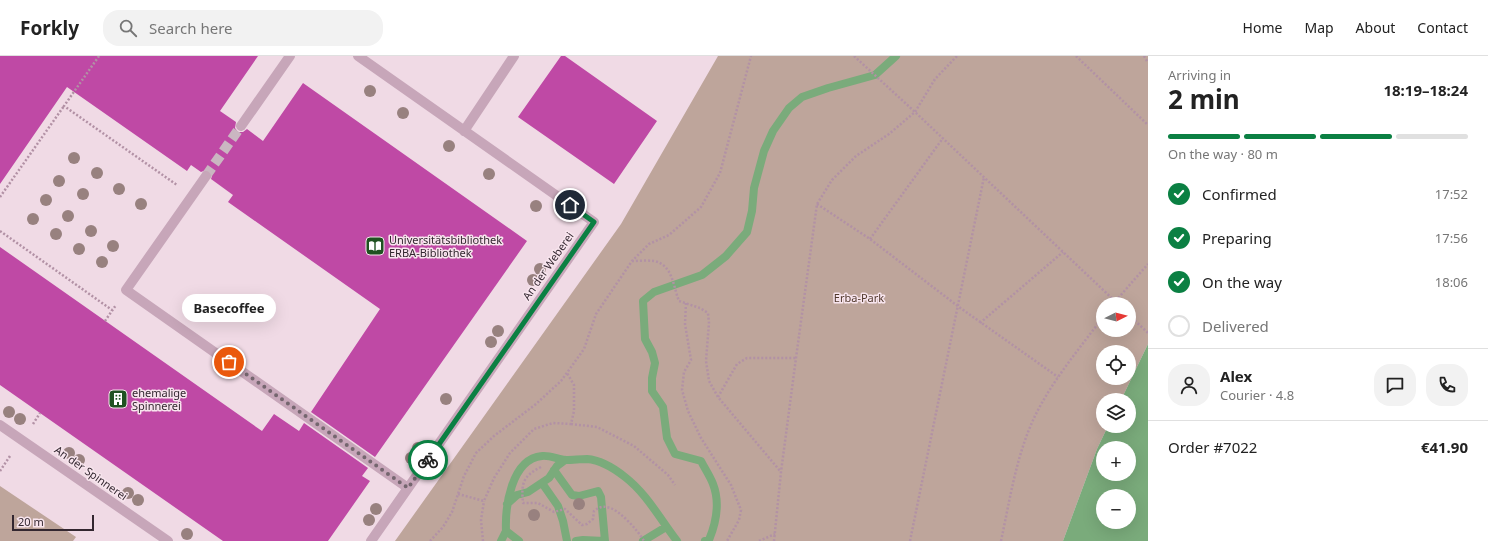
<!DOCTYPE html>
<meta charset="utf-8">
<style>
body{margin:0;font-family:"Noto Sans",sans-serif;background:#f2f2f2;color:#222;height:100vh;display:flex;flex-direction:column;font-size:15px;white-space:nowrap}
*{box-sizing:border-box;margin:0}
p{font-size:13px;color:#767676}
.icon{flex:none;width:22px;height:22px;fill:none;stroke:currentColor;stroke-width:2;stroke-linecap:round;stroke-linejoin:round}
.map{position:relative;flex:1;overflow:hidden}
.drawer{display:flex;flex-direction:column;background:#fff;width:340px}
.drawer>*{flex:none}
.needle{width:26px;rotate:84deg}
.fabs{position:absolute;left:1096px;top:241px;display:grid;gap:8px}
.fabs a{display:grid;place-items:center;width:40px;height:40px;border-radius:50%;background:#fff;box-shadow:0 4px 16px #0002;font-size:20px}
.scale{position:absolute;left:12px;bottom:10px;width:82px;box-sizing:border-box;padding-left:4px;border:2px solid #332730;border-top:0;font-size:11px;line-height:14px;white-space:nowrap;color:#332730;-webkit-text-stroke:3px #f8e5ee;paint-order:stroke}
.pin{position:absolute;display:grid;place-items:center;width:34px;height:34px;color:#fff;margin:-17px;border:2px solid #fff;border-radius:50%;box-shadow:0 1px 4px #0007}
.courier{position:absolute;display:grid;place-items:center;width:40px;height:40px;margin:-20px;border:3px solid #0b8043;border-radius:50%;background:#fff;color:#222;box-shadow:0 1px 5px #0007}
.bubble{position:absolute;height:28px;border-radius:14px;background:#fff;box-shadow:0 4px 16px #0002;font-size:13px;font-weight:700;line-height:28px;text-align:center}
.summary em{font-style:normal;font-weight:700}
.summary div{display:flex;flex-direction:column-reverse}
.summary{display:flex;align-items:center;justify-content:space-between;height:68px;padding:0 20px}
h1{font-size:26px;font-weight:700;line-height:30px}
.bar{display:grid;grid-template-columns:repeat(4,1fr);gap:6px 4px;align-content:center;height:48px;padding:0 20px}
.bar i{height:5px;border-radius:3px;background:#e0e0e0}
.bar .active{background:#0b8043}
.bar p{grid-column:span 4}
.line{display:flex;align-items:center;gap:10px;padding:0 20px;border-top:1px solid #e0e0e0}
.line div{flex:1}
.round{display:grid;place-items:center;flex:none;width:42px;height:42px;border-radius:16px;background:#f2f2f2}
ol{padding:0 20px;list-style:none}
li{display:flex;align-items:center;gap:12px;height:44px}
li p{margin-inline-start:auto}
li .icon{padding:4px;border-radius:50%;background:#0b8043;color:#fff;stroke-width:4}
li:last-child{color:#767676}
li i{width:22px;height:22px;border:2px solid #e0e0e0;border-radius:50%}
header{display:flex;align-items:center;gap:24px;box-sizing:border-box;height:56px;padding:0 20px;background:#fff;border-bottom:1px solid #e0e0e0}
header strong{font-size:19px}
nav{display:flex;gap:22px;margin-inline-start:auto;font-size:14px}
.search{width:280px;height:36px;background:#f2f2f2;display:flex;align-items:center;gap:10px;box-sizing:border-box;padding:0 14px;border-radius:16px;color:#767676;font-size:15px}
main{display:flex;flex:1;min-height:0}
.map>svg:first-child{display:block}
.green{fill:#bea59b;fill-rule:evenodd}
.water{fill:#7aab7b;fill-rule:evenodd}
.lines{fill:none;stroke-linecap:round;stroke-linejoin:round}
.stream{stroke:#7aab7b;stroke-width:8}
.building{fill:#bf49a5}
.minor-tunnel{stroke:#cab6c1;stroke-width:10;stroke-dasharray:10 5;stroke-linecap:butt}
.path{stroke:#b291a5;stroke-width:2.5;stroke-dasharray:2 2;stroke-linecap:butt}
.minor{stroke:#c7a6b9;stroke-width:10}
.tree{fill:#98817f}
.done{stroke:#75666f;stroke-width:4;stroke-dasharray:0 7.2}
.route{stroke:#0b8043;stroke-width:5}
.labels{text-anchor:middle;stroke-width:3;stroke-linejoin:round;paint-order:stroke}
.poi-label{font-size:11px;fill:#332730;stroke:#f8e5ee;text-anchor:start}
.street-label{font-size:11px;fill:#332730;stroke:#f8e5ee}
.park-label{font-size:11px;fill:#50382c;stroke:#f8e5ee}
</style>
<header>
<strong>Forkly</strong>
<div class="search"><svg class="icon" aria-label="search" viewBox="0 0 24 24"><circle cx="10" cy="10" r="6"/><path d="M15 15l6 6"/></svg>Search here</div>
<nav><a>Home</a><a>Map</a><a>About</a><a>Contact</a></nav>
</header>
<main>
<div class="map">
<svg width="1148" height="485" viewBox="0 0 1148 485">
<rect width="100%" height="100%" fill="#f0dae5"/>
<!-- green -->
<path class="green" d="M 718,0 L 1148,0 L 1148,288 L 1121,344 L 1103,344 L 1103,370 L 1108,370 L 1097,393 L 1063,485 L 395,485 L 621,168 ZM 1103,248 L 1129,248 L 1129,274 L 1103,274 ZM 1103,296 L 1129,296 L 1129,322 L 1103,322 Z
M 0,430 L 76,481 L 73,485 L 0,485 Z"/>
<!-- water -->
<path class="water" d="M 1148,288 L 1148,485 L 1063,485 L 1097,393 L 1108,370 L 1129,370 L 1129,344 L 1121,344 ZM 1103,392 L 1129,392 L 1129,418 L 1103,418 ZM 1103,440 L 1129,440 L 1129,466 L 1103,466 Z"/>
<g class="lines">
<!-- stream -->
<path class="stream" d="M 554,414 L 572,439 L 579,440 L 598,435 L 601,441 L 605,485
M 542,427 L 558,450 L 563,465 L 567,485
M 507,448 L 517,439 L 528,436 L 549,422 L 557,410 L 565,404
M 501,485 L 506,475
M 519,485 L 506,475 C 505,451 511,403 542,400 C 549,399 558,403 566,404 C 573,404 580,403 587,403 C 600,404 615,413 625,421 C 647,438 660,463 677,485
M 576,485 L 583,484 L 604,485
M 643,485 L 666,471
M 705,485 L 709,484 C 716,467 720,446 713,428 C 710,420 705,413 701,405 L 675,398 L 667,382 L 663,351 L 652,335 L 652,322 L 655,307 L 652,296 L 645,283 L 643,245 L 654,236 L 702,219 L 726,200 L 747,176 L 752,155 L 754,132 L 764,95 L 773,75 L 789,52 L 802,41 L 828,32 L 875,19 L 896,0"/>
</g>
<!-- building -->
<path class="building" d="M 0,0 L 258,0 L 220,55 L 236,66 L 235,72 L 238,76 L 243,76 L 247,73 L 263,85 L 303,27 L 527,185 L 375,401 L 311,356 L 380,253 L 228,146 L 233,139 L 211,123 L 212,120 L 210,115 L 206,114 L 201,116 L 191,109 L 187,115 L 67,31 L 0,128 Z
M 561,0 L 565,0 L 657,65 L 614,128 L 518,61 Z
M 0,191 L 262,375 L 274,358 L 299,375 L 304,367 L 368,412 L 362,420 L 370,425 L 328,485 L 223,485 L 0,329 Z"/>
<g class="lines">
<!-- minor-tunnel -->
<path class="minor-tunnel" d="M 206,120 L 241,70"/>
<!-- path -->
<path class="path" d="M 99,0 L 64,50 L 177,129
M 854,0 L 915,56 L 1118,248
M 1076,0 L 1148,69
M 1144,0 L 1148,7
M 0,141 L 64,50
M 817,148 L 870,183 L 959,251 L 1058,321
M 0,175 L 112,254
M 870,183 L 943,82
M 632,205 C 639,205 647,204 654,205 C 673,209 673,230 679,245 L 700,252 L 708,257 L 709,267 L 706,305 L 709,325 L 718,341 L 781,416
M 686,247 L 685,268 L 691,304 L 684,316 L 682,334 L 688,355 L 701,382 L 731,429 L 741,454 L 739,464 L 727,485
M 1113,248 L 1148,208
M 1129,259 L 1148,277
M 105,265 L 116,249
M 980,267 L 1063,196
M 718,341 L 737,308 L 747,302 L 796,302
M 33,368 L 40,357
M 571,368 L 597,371 L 634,390 L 668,419 L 675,429
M 541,411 C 523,420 521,427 523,447 L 538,447 L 554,456 L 565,453 L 582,469 L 587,468 L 593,463 L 594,455 C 598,452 602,450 606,451 C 619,452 638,475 644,485
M 0,415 L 10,400
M 458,438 L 484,445 L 494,422 L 510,397 L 534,373 L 553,367 L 571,368 L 574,355 L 574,329 L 567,317
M 430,485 L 443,471 L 452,456 L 464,420 L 476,397 L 494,380 L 536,348 L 561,325 L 584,293 L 596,258 L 632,205 L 649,188 L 669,179 L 701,151 L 720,117 L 751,0
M 483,485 L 481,464 L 484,445
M 759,485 L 775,478
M 774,485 L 781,416 L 796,302 L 817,148 L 832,124 L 856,100 L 889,78 L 915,56 L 935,23 L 957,0
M 910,485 L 984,121
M 1001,485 C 1010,443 1016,401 1034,362 C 1051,326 1080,292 1103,261"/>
<!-- minor -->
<path class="minor" d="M 358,0 L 594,166 L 371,485
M 241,70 L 290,0
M 464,75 L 514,0
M 206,120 L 126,234 L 408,432
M 0,369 L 168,485"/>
</g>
<!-- trees -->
<g class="tree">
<circle cx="370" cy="35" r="6"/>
<circle cx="403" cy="57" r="6"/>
<circle cx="449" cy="90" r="6"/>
<circle cx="74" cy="102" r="6"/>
<circle cx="97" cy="117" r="6"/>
<circle cx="489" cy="118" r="6"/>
<circle cx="59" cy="125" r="6"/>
<circle cx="119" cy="133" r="6"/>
<circle cx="83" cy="138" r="6"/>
<circle cx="46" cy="144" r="6"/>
<circle cx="141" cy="148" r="6"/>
<circle cx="536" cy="150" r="6"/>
<circle cx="68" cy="160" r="6"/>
<circle cx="33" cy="163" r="6"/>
<circle cx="91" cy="175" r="6"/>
<circle cx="56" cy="178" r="6"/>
<circle cx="113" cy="190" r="6"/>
<circle cx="79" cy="193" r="6"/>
<circle cx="102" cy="206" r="6"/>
<circle cx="540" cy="213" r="6"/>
<circle cx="533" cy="224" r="6"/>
<circle cx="498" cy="275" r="6"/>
<circle cx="491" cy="286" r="6"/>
<circle cx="446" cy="343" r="6"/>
<circle cx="9" cy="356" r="6"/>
<circle cx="20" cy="363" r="6"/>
<circle cx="418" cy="392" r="6"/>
<circle cx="69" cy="397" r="6"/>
<circle cx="411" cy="402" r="6"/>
<circle cx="79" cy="404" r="6"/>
<circle cx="128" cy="437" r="6"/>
<circle cx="138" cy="444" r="6"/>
<circle cx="579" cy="448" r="6"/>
<circle cx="376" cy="453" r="6"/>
<circle cx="534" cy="459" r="6"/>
<circle cx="369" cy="464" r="6"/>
<circle cx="187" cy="478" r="6"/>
</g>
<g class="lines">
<!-- done -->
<path class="done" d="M 229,306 L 408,432 L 428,404"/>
<!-- route -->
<path class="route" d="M 428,404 L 594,166 L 570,149"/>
</g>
<!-- icons -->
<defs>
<symbol id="library-square" viewBox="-11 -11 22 22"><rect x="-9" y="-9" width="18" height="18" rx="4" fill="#1f5221" stroke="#f8e5ee"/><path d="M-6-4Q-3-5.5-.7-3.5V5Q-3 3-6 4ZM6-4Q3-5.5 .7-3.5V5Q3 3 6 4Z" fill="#fff"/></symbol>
<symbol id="building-square" viewBox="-11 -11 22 22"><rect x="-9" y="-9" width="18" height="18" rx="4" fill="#1f5221" stroke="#f8e5ee"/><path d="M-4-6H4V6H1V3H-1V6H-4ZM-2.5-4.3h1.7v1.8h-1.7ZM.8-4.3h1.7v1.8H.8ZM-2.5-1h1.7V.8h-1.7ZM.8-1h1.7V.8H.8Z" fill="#fff"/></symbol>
</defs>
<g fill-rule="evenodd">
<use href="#library-square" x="364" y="179" width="22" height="22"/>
<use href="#building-square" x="107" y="332" width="22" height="22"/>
</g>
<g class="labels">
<!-- poi labels -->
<g class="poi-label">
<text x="389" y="188">Universitätsbibliothek<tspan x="389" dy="13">ERBA-Bibliothek</tspan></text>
<text x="132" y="341">ehemalige<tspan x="132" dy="13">Spinnerei</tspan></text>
</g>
<!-- street labels -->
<g class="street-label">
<text transform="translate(548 210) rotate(-55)" y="4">An der Weberei</text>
<text transform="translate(91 417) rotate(35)" y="4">An der Spinnerei</text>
</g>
<!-- park labels -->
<g class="park-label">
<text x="859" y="246">Erba-Park</text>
</g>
</g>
</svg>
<div class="fabs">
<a><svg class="needle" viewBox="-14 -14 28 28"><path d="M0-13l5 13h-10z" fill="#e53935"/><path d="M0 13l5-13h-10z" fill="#767676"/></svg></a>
<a><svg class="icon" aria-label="locate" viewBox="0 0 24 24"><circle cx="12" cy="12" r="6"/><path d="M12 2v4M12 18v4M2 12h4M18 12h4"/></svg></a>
<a><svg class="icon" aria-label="layers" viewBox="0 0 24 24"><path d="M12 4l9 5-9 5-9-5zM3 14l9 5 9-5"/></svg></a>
<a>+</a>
<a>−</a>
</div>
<div class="scale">20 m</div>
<div class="pin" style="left:229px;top:306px;background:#ea580c"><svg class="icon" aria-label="bag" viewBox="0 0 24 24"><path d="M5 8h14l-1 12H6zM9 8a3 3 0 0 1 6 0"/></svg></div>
<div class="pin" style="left:570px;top:149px;background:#1f2937"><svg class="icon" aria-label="home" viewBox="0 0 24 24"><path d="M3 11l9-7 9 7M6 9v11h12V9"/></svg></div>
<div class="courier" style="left:428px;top:404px"><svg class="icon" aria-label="bike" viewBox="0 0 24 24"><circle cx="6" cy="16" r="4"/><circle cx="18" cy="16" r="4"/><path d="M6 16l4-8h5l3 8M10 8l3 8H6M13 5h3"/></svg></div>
<div class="bubble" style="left:182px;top:238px;width:94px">Basecoffee</div>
</div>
<section class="drawer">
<div class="summary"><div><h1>2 min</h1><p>Arriving in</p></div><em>18:19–18:24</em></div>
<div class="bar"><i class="active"></i><i class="active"></i><i class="active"></i><i></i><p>On the way · 80 m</p></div>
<ol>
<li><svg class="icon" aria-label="check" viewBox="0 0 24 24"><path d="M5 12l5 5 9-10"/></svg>Confirmed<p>17:52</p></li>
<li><svg class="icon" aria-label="check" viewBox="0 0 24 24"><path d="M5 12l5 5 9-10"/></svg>Preparing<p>17:56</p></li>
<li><svg class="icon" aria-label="check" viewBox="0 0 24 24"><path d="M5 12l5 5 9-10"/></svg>On the way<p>18:06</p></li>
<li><i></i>Delivered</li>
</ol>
<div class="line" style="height:72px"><a class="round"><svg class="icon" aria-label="person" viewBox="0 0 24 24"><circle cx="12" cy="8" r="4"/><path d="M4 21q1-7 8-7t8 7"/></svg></a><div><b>Alex</b><p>Courier · 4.8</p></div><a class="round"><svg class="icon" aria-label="chat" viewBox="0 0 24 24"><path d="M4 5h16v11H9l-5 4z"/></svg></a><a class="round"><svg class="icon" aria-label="phone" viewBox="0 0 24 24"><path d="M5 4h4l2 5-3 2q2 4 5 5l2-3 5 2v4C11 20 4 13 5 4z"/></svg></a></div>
<div class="line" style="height:52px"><div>Order #7022</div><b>€41.90</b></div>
</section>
</main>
